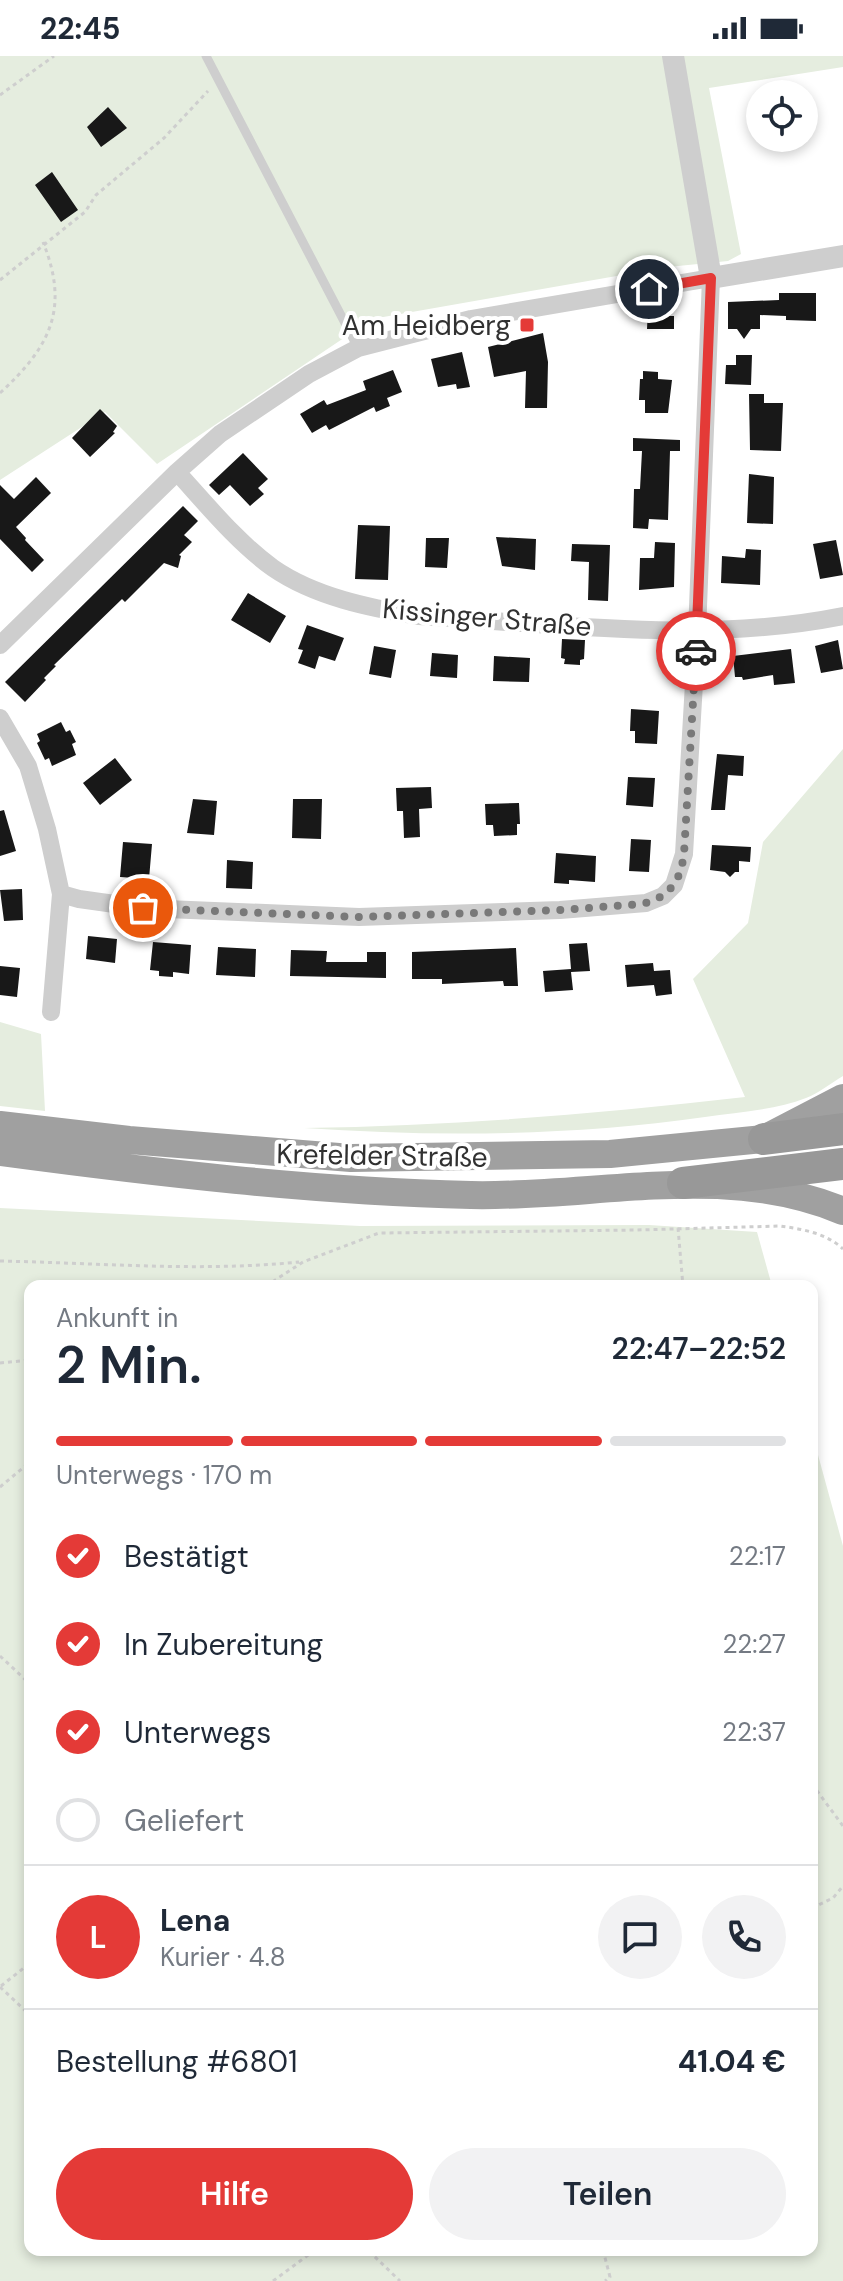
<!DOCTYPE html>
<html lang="de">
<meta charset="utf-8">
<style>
body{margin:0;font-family:"DM Sans",sans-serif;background:#f2f2f3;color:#1f2937;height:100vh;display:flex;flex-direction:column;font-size:30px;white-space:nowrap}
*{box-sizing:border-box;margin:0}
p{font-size:26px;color:#747a83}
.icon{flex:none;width:44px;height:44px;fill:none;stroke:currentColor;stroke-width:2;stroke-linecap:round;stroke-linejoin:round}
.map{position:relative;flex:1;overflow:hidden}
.details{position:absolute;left:24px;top:1224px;width:794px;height:976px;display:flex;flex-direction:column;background:#fff;border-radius:16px;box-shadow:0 4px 12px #0003}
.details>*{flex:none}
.controls{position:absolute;left:746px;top:24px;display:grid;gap:16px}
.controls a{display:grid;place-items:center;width:72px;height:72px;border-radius:50%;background:#fff;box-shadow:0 4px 12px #0003;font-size:40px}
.pin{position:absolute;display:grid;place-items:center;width:68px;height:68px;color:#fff;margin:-34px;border:4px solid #fff;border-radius:50%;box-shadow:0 2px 8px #0007}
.courier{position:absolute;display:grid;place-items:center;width:80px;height:80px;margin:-40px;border:6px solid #e43a37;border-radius:50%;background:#fff;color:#222;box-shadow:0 2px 10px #0007}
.headline em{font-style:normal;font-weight:600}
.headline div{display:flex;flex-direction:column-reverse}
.headline{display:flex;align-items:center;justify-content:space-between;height:136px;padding:0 32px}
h1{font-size:52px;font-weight:600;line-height:60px}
.bar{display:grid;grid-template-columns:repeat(4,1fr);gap:12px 8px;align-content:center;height:96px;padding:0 32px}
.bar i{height:10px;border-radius:6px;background:#e0e1e3}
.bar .on{background:#e43a37}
.bar p{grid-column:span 4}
.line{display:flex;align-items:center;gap:20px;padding:0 32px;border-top:2px solid #e0e1e3}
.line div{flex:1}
.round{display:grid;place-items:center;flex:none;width:84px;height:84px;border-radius:42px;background:#f2f2f3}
ol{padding:0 32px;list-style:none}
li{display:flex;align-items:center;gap:24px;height:88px}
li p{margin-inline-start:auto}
li .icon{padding:8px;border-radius:50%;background:#e43a37;color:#fff;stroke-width:4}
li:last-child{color:#747a83}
li i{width:44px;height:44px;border:4px solid #e0e1e3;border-radius:50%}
.button{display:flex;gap:16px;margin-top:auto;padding:16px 32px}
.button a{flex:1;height:92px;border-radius:48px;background:#e43a37;color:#fff;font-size:32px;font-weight:600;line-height:92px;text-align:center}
.button a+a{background:#f2f2f3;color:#1f2937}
.status{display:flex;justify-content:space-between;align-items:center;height:56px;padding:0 40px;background:#fff;direction:ltr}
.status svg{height:22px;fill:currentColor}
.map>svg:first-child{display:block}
.green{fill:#e5eddf}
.building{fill:#181818}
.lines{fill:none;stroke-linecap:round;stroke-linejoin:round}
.path{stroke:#cecece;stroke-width:3;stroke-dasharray:4 4;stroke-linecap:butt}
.service{stroke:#cecece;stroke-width:9}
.minor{stroke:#cecece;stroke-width:18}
.tertiary{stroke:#cecece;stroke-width:22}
.trunk{stroke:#a0a0a0;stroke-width:28}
.motorway{stroke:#989898;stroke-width:32}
.done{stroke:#797979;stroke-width:8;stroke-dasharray:0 14.4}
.route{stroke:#e43a37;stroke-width:10}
.poi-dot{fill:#e43a37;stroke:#fff;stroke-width:3}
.labels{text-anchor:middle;stroke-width:8;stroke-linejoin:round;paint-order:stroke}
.poi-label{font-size:28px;fill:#313131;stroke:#fff;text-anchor:end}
.street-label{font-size:28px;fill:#313131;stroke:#fff}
</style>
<div class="status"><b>22:45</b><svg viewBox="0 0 49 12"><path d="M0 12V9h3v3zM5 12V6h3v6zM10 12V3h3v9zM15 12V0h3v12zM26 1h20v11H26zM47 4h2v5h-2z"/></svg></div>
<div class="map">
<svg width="843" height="2225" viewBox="0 0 843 2225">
<rect width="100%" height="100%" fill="#fff"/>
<!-- green -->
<path class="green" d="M 0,0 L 843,0 L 843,11 L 709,32 L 741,198 L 728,205 L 668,211 L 372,263 L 157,408 L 105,356 L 0,424 Z
M 843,693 L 843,1020 C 831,1027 819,1037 806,1042 C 775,1054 738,1056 705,1061 C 572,1080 438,1081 304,1072 C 451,1070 598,1058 745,1041 L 693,923 L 748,867 L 763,786 Z
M 0,966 L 41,978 L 45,1055 L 0,1050 Z
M 0,1152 L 360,1170 L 649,1169 L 757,1176 L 772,1230 L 30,1230 L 30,2194 L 812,2194 L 812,1377 L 843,1490 L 843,2225 L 0,2225 Z"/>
<!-- building -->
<path class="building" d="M 108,51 L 127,72 L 101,91 L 87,71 Z
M 52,116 L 78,154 L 61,166 L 35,129 Z
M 779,237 L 816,237 L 816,265 L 786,264 L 786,260 L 760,259 L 760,273 L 751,273 L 744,283 L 737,273 L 728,273 L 728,246 L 779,244 Z
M 648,252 L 665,252 L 665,260 L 674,260 L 674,273 L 647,273 Z
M 543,277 L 548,306 L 547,352 L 525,352 L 526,315 L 494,321 L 488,291 Z
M 462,296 L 470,331 L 457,333 L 456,328 L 438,331 L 431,303 Z
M 736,299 L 752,299 L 751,329 L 725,328 L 726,309 L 736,309 Z
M 393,314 L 402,336 L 387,342 L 390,350 L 376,356 L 374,351 L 329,374 L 326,369 L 312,377 L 300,358 L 324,344 L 327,349 L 366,334 L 363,325 Z
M 643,315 L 658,316 L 658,323 L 672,324 L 668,357 L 645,357 L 645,344 L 639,344 L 640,323 L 643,323 Z
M 749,338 L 764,338 L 764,347 L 783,347 L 781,395 L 750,394 Z
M 100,353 L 117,370 L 113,376 L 115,377 L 90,401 L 72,382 Z
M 633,382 L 680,384 L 680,395 L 670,395 L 668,464 L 649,463 L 648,473 L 633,472 L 634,433 L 640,433 L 642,395 L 633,395 Z
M 243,397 L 268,423 L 258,432 L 264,438 L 250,450 L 230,429 L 219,439 L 209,429 Z
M 749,418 L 774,421 L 773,468 L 747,467 Z
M 36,421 L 51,437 L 16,471 L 26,482 L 25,484 L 44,504 L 32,516 L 0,483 L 0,429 L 14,443 Z
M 183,450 L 198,465 L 184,479 L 192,486 L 179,499 L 181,500 L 178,512 L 164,507 L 125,546 L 122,543 L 54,609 L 56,610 L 44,622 L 46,624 L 25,646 L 5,626 Z
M 358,469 L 390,470 L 388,524 L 355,523 Z
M 496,481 L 536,483 L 535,514 L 502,510 Z
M 426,482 L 449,482 L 447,512 L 425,511 Z
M 836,484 L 843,519 L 820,523 L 813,488 Z
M 655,486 L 675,487 L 674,531 L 639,534 L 640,502 L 654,502 Z
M 572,488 L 610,489 L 608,545 L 588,544 L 589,506 L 571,505 Z
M 746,493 L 761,494 L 760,529 L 721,527 L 722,500 L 745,502 Z
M 248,537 L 286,560 L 270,587 L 231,564 Z
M 307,569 L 344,582 L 335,605 L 319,600 L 315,613 L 298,607 L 303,594 L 298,593 Z
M 562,583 L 585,584 L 584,603 L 580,604 L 580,609 L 564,608 L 565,603 L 561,602 Z
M 838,584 L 843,613 L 821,617 L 815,590 Z
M 374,590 L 396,594 L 391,622 L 369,618 Z
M 791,593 L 795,627 L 774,629 L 773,619 L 743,624 L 742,621 L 735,621 L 733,600 Z
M 432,597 L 458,599 L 457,622 L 430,620 Z
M 494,600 L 530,602 L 529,626 L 493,625 Z
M 631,653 L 659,655 L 657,688 L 635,687 L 635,675 L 630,675 Z
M 61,666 L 66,676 L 70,674 L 76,686 L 72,688 L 76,699 L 52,710 L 49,702 L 45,704 L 37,687 L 40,685 L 37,678 Z
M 717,698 L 744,700 L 743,720 L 728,719 L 725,754 L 711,754 Z
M 115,702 L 132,724 L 100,749 L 83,727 Z
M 628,721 L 655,722 L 653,751 L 626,749 Z
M 431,731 L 432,752 L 419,753 L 420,781 L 404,782 L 403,755 L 397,755 L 396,732 Z
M 193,743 L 217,745 L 214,779 L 187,777 Z
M 293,743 L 322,743 L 321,783 L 292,782 Z
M 519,747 L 520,768 L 517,768 L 517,779 L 494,780 L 493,769 L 486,769 L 485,748 Z
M 4,754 L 16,795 L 0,800 L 0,755 Z
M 631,783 L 651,784 L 649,816 L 629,815 Z
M 123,786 L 152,788 L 149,823 L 120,821 Z
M 712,789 L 751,791 L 750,806 L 739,805 L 739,816 L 735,816 L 730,821 L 725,816 L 710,814 Z
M 556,797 L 596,800 L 595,826 L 569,824 L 569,828 L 554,827 Z
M 227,804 L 253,806 L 252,833 L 226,832 Z
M 22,833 L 23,864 L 4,865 L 0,834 Z
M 88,880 L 117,883 L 115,907 L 86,903 Z
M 153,886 L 191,889 L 189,918 L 173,916 L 173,921 L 159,920 L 159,915 L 150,914 Z
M 587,887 L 590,915 L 571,916 L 573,934 L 545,936 L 543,915 L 571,913 L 569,888 Z
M 218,891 L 256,893 L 255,921 L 216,919 Z
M 516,892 L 518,930 L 504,930 L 503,925 L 442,928 L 442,923 L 412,923 L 412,896 Z
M 291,894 L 327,895 L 326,906 L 367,906 L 367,896 L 386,896 L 386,922 L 290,920 Z
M 653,907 L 654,915 L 670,914 L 672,938 L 656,940 L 654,929 L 627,931 L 625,909 Z
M 0,910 L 20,912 L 17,941 L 0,939 Z"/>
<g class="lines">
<!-- path -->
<path class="path" d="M 0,39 L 54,0
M 0,224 L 85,156 L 96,139 L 164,82 L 208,35
M 0,337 C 50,291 70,253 43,186
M 678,1172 L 683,1230
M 0,1205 C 100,1207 199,1216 299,1206
M 266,1230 L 303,1206 L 379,1177 L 637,1174 L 780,1170 C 802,1173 826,1177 843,1193
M 0,1307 L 30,1304
M 0,1431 L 30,1406
M 0,1600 L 30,1628
M 812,1728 L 843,1770
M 812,1852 L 833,1842 L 843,1830
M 1,1930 L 30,1907
M 0,1931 L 30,1959
M 371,2194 L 373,2199 L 400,2225
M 603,2194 L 610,2221 L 605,2225
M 273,2225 L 315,2194"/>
<!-- service -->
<path class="service" d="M 206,0 L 358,292"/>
<!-- minor -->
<path class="minor" d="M 177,416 C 207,449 237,486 273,512 C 315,541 370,552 419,560 C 560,568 703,588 843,560
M 0,589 L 177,416 L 220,378 L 309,318 L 358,292 L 471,263 L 711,222 L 697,576 L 684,798 L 674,829 L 663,840 L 646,847 L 560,854 L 359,861 L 143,852 L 79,843 L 61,838
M 0,662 L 28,710 L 47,773 L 61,838 L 51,956"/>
<!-- tertiary -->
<path class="tertiary" d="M 673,0 L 711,222 L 843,200"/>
<!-- trunk -->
<path class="trunk" d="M 0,1069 L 129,1084 L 351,1102 L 610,1098 L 764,1083 L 843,1042
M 0,1096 C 157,1117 312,1135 471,1139 C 594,1142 725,1105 843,1155"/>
<!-- motorway -->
<path class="motorway" d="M 764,1083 L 843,1073
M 683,1127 L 843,1108"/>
</g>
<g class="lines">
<!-- done -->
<path class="done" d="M 143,852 L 359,861 L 560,854 L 629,849 L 646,847 L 663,840 L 674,829 L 681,815 L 684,798 L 696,595"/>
<!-- route -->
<path class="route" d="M 649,233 L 711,222 L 696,595"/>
</g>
<!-- markers -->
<rect class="poi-dot" x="519" y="261" width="16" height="16" rx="4"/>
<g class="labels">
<!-- poi labels -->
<g class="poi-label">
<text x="511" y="279">Am Heidberg</text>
</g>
<!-- street labels -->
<g class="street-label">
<text transform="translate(487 561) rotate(5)" y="10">Kissinger Straße</text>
<text transform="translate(382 1099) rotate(1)" y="10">Krefelder Straße</text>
</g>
</g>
</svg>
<div class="controls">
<a><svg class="icon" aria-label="locate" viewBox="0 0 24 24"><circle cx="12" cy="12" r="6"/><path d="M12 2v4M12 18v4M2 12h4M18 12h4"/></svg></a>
</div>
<div class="pin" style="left:143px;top:852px;background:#ea580c"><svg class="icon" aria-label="bag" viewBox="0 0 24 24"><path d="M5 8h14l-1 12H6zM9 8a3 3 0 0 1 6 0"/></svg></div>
<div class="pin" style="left:649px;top:233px;background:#1f2937"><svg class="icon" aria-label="home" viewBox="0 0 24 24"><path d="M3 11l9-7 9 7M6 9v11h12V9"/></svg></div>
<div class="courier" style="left:696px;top:595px"><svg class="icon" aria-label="car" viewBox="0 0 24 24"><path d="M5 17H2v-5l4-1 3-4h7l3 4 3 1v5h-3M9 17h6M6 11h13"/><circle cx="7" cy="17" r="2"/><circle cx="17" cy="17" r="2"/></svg></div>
<section class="details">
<div class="headline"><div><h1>2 Min.</h1><p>Ankunft in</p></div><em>22:47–22:52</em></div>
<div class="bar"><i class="on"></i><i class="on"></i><i class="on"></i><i></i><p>Unterwegs · 170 m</p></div>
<ol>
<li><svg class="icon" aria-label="check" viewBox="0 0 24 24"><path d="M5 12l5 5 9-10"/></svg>Bestätigt<p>22:17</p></li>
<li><svg class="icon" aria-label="check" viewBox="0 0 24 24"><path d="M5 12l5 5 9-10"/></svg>In Zubereitung<p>22:27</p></li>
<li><svg class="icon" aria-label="check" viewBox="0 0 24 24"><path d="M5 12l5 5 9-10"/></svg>Unterwegs<p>22:37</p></li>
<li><i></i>Geliefert</li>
</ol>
<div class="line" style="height:144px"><b class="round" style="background:#e43a37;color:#fff">L</b><div><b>Lena</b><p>Kurier · 4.8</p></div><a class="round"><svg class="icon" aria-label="chat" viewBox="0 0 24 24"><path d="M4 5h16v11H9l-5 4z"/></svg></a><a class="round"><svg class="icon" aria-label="phone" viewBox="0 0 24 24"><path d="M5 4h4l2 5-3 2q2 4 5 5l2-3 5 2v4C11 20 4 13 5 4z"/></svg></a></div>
<div class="line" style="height:104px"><div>Bestellung #6801</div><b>41.04 €</b></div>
<div class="button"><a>Hilfe</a><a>Teilen</a></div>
</section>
</div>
